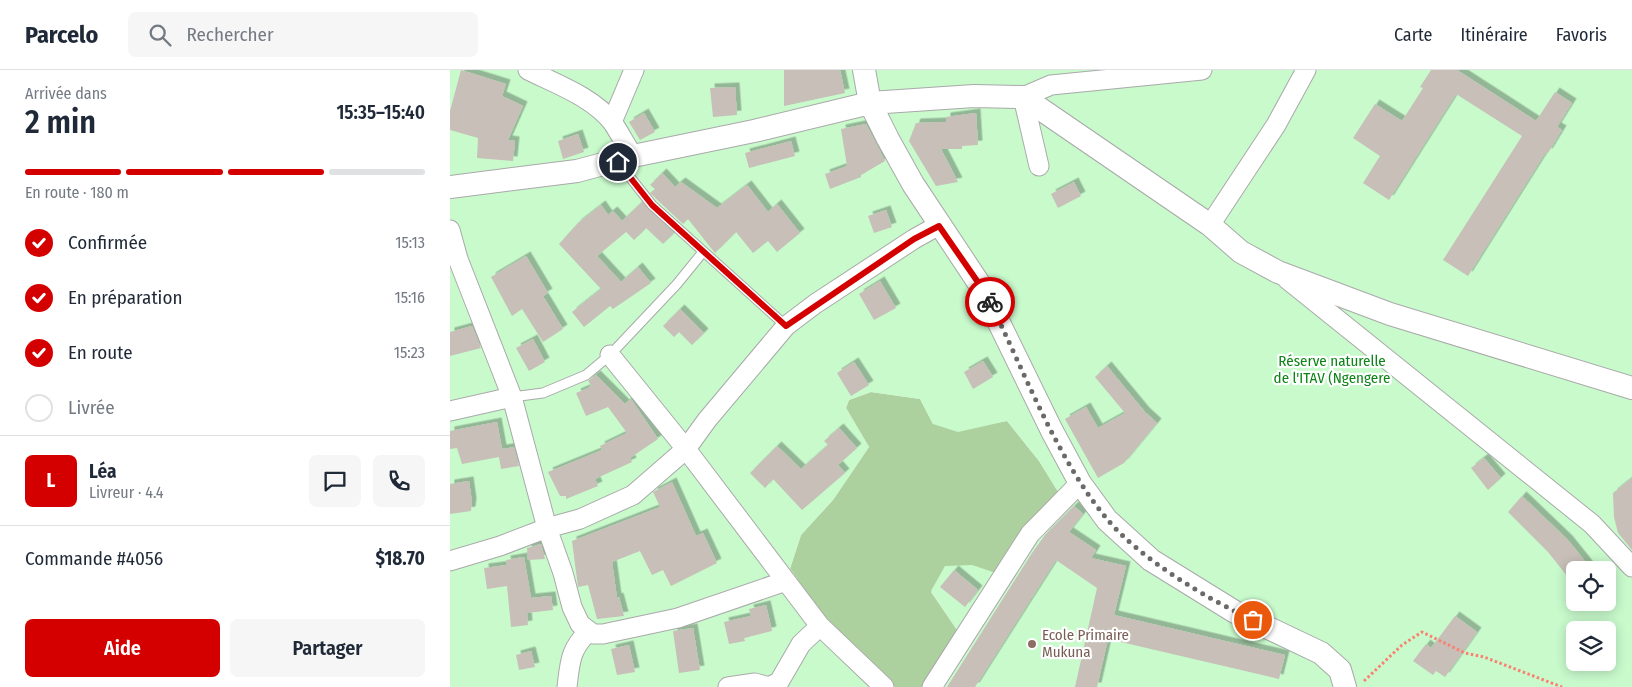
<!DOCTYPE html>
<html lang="fr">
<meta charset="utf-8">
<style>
body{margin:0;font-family:"Fira Sans Condensed",sans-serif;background:#f6f6f7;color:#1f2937;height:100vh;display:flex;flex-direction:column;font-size:19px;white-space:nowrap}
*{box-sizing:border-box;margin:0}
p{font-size:16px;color:#747a83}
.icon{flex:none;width:28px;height:28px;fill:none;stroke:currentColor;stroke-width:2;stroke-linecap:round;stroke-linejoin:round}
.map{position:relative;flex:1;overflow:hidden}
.panel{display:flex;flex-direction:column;background:#fff;width:450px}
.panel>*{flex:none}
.controls{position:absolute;left:1116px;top:491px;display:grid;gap:10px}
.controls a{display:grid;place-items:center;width:50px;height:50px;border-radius:8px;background:#fff;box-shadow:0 2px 12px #0003;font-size:25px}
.pin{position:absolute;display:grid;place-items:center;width:42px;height:42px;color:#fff;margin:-21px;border:2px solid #fff;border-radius:50%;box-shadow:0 1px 5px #0007}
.courier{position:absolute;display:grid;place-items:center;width:50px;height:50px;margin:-25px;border:4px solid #d40000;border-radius:50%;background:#fff;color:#222;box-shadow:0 1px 6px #0007}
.summary em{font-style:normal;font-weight:600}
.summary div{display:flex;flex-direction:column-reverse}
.summary{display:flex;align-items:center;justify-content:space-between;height:85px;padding:0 25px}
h1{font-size:32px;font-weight:600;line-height:38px}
.bar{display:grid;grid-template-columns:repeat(4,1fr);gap:8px 5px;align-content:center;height:60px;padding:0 25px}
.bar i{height:6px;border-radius:4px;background:#e0e1e3}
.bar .active{background:#d40000}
.bar p{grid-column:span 4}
.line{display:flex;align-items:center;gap:12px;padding:0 25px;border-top:1px solid #e0e1e3}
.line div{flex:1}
.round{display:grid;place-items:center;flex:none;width:52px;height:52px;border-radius:8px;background:#f6f6f7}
ol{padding:0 25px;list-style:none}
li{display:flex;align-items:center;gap:15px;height:55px}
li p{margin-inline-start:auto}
li .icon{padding:5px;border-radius:50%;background:#d40000;color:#fff;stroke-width:4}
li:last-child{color:#747a83}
li i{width:28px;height:28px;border:2px solid #e0e1e3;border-radius:50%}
.cta{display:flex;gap:10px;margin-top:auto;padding:10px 25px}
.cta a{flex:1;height:58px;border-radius:8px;background:#d40000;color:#fff;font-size:20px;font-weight:600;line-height:58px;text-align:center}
.cta a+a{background:#f6f6f7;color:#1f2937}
header{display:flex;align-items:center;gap:30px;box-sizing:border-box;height:70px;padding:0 25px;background:#fff;border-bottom:1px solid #e0e1e3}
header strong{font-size:24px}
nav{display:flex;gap:28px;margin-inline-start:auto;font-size:18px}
.search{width:350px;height:45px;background:#f6f6f7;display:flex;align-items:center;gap:12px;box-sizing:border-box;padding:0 18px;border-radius:8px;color:#747a83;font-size:19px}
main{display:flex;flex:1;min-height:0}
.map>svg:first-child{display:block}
.forest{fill:#add19e}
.park{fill:#c8facc;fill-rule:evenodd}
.building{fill:#c7bfb8;filter:url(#shadow)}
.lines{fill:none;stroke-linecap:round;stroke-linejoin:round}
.service-casing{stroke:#a9a9a9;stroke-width:11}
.minor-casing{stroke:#a9a9a9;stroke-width:21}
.tertiary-casing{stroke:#a9a9a9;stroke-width:24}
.path{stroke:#fa8072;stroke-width:3;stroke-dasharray:2.5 2.5;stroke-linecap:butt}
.service{stroke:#fff;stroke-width:9}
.minor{stroke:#fff;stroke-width:19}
.tertiary{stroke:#fff;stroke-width:22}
.done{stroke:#6b6a68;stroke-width:5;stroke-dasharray:0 9}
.route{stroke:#d40000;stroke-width:6}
.education-dot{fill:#8d6e63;stroke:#fff;stroke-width:2}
.labels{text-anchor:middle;stroke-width:4.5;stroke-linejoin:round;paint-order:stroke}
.park-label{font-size:15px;fill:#0c8416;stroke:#fff}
.education-label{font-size:15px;fill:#785e54;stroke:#fff;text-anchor:start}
</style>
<header>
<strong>Parcelo</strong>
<div class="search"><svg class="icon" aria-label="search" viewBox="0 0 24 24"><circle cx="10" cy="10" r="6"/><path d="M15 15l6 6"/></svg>Rechercher</div>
<nav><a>Carte</a><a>Itinéraire</a><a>Favoris</a></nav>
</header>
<main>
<section class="panel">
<div class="summary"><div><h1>2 min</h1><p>Arrivée dans</p></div><em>15:35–15:40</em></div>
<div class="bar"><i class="active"></i><i class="active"></i><i class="active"></i><i></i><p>En route · 180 m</p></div>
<ol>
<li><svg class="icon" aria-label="check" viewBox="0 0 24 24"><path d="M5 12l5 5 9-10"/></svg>Confirmée<p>15:13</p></li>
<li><svg class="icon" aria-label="check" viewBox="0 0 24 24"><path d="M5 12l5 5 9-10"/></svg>En préparation<p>15:16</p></li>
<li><svg class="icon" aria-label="check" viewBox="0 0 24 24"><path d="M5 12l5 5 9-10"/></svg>En route<p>15:23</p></li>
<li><i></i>Livrée</li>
</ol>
<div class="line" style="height:90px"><b class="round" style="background:#d40000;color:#fff">L</b><div><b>Léa</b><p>Livreur · 4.4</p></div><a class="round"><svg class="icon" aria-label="chat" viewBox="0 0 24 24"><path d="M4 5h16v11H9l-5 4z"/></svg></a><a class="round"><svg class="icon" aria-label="phone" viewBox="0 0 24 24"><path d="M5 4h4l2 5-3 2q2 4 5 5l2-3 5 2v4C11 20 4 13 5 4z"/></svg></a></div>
<div class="line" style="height:65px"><div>Commande #4056</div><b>$18.70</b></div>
<div class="cta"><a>Aide</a><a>Partager</a></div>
</section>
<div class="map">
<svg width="1182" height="617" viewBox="0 0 1182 617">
<defs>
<filter id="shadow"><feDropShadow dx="4.5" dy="-4.5" stdDeviation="0" flood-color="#0004"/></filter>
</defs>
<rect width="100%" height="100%" fill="#f2efe9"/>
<!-- forest -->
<path class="forest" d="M 421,322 L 470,329 L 483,354 L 538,354 L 557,351 L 589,391 L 610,425 L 546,503 L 481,522 L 507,560 L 472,617 L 445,617 L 415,592 L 372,545 L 340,499 L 351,465 L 383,430 L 419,377 L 396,338 L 399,330 Z"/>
<!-- park -->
<path class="park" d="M 0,0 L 1182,0 L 1182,617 L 472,617 L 507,560 L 481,521 L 495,496 L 522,495 L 546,503 L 610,425 L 589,391 L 557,351 L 508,362 L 483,354 L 470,329 L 421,322 L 399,330 L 396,338 L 419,377 L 383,430 L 351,465 L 340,498 C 373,546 401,580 445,617 L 0,617 ZM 1125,500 L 1158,500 L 1158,532 L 1125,532 ZM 1125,560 L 1158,560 L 1158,592 L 1125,592 Z"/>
<!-- building -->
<path class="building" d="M 11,0 L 56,14 L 52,26 L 73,36 L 58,70 L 65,71 L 63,91 L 27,88 L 28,68 L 0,60 L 0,41 Z
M 334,0 L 390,0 L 395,23 L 334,36 Z
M 981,0 L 1007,0 L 1086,51 L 1105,22 L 1122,33 L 1107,57 L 1112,60 L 1098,83 L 1096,82 L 1018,206 L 993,190 L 1072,66 L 1006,24 L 939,130 L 913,113 L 930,86 L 903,68 L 925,34 L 952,51 L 973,18 L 970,17 Z
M 285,17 L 287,45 L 263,47 L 260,18 Z
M 194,43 L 205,62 L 190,70 L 179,52 Z
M 526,43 L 528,75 L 512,76 L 512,79 L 491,79 L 508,112 L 486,116 L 459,71 L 466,53 L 496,52 L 496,47 Z
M 416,54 L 435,91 L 411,105 L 411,107 L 380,119 L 375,104 L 397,96 L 391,59 Z
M 128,64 L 134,82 L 113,89 L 108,71 Z
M 341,71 L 345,86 L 299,98 L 295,83 Z
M 212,103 L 225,117 L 231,112 L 267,138 L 297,115 L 318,142 L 327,134 L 350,163 L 327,182 L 318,171 L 303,183 L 286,162 L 265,183 L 238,149 L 233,154 L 200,123 L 205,119 L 200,115 Z
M 624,112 L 631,126 L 608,138 L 601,124 Z
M 192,132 L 224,163 L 213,174 L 196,158 L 184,170 L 176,162 L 147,186 L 171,212 L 188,197 L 201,213 L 163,239 L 160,236 L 134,257 L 122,242 L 151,219 L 109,174 L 128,153 L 151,135 L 158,145 L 163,141 L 172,151 Z
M 436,140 L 442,157 L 424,163 L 418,146 Z
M 76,186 L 98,223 L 93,226 L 113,259 L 93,272 L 72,239 L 62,246 L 41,207 Z
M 430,211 L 446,238 L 424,250 L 409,224 Z
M 230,239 L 254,263 L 242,275 L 229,262 L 224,267 L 213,256 Z
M 22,256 L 31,278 L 0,286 L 0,262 Z
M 83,269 L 95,292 L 79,301 L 66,278 Z
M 533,291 L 543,307 L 523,319 L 514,302 Z
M 404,292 L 419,315 L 401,326 L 387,303 Z
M 657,296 L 695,342 L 707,353 L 674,393 L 648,408 L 615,349 L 636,337 L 648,358 L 675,343 L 645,307 Z
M 146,305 L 175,334 L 181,329 L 208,369 L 180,388 L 182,392 L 145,409 L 148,416 L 116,429 L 116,426 L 110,426 L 98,402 L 152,380 L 150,376 L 177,363 L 158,337 L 136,346 L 126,323 L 138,318 L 141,315 L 138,311 Z
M 47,352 L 52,379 L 64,377 L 69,396 L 51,399 L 49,387 L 12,394 L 7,378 L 0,379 L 0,361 Z
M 389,358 L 407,378 L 388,395 L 395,403 L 352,440 L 323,409 L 315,418 L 300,403 L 327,376 L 351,399 L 378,375 L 374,371 Z
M 1034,388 L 1051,408 L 1038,420 L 1021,398 Z
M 1182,408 L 1182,480 L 1168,463 L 1164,447 L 1163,423 Z
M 19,411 L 22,432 L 21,441 L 0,444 L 0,414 Z
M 222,412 L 246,466 L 253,463 L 267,493 L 221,516 L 213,500 L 202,505 L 190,481 L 162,492 L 167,528 L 169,527 L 174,546 L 147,549 L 138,515 L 128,517 L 122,471 L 210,437 L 203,422 Z
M 1072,426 L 1118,470 L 1142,500 L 1125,500 L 1125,516 L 1098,482 L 1058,442 Z
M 624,436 L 633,444 L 619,462 L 646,480 L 641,488 L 676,496 L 664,545 L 835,585 L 829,609 L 658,569 L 647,617 L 625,617 L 647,518 L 606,490 L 525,617 L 497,617 L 582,483 L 595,465 Z
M 91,474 L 95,489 L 78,490 L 77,478 Z
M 74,487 L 81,528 L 101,526 L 103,540 L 77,543 L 78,555 L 61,557 L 57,516 L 37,519 L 34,498 L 57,495 L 56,490 Z
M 504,500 L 528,520 L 515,537 L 490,517 Z
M 316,535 L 322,561 L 294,568 L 295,571 L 279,574 L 274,552 L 301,546 L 299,539 Z
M 1005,546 L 1027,562 L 995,607 L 986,601 L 983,605 L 963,591 L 976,574 L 981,578 Z
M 243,558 L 250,600 L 229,603 L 223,561 Z
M 179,575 L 185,602 L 167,605 L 161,579 Z
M 81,581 L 85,597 L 69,600 L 66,585 Z"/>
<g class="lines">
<defs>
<path id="service" d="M 168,92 L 202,135 L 336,256
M 62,327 L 93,323 L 136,305 L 160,285 L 227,214 L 253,182"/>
<path id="minor" d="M 78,0 C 106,14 143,27 163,53 C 170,64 176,75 183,86
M 162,52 L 184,0
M 589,96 L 573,27 L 601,15 L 752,0
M 760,155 L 826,55 L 856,0
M 0,160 L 8,189 L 62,327 L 97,458 L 113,503 L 122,537 L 130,554 L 143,564 L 153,564 L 228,548 L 336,511
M 837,209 L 1142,454 L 1182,497
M 160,285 L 236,379 L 370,556 L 434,617
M 0,341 L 62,327
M 0,491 L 50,476 L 97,458 L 130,449 L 183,425 L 236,379 L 257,350 L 336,256 L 365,234 L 464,169 L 489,155
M 117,617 C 120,592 120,579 139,561
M 278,617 L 305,613 L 319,617 L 329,612 L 351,574 L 370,556
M 482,617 L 580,464 L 630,413"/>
<path id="tertiary" d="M 414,0 L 420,33 L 438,69 L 463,114 L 532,218 L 602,361 L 630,413 L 657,450 L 701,490 L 785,542 L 871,583 L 890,600 L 895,617
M 0,117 L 127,101 L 183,86 L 304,61 L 420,33 L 524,26 L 573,27 L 760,155 L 791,182 L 828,202 L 940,244 L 1182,318"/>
</defs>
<!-- service casing -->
<use href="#service" class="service-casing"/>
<!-- minor casing -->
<use href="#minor" class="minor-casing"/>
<!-- tertiary casing -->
<use href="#tertiary" class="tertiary-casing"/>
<!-- path -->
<path class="path" d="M 914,611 L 952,575 L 972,562 L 1015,583 L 1034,587 L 1112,617"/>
<!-- service -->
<use href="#service" class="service"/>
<!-- minor -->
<use href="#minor" class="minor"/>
<!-- tertiary -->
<use href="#tertiary" class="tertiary"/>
</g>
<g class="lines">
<!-- done -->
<path class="done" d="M 540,232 C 574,301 608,391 657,449 C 689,488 757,529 803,550"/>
<!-- route -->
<path class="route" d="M 168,92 L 202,135 L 336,256 L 464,169 L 489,156 L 532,218 L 540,232"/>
</g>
<!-- markers -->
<circle class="education-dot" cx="582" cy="574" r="5"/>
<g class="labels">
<!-- park labels -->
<g class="park-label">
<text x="882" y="296">Réserve naturelle<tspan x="882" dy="17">de l'ITAV (Ngengere</tspan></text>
</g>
<!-- education labels -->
<g class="education-label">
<text x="592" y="570">Ecole Primaire<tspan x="592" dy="17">Mukuna</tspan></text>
</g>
</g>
</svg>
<div class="controls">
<a><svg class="icon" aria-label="locate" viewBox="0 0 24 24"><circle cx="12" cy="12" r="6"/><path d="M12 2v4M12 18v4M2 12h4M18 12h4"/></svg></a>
<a><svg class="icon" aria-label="layers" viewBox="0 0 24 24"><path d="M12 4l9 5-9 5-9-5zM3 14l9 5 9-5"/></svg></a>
</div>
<div class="pin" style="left:803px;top:550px;background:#ea580c"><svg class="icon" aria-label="bag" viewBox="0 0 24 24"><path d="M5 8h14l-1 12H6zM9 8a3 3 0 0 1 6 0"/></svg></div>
<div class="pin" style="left:168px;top:92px;background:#1f2937"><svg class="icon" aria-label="home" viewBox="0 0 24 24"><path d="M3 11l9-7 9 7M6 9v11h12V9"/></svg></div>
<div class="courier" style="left:540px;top:232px"><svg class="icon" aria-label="bike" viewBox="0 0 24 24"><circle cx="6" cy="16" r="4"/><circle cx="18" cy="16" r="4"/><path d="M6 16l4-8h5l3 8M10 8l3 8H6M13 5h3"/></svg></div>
</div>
</main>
